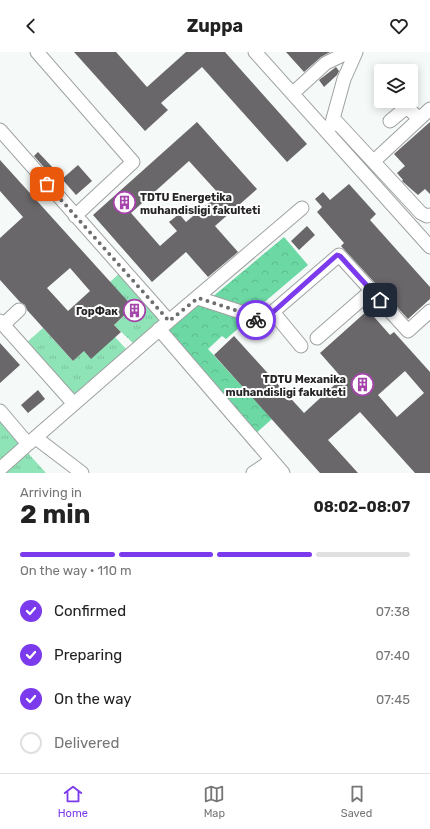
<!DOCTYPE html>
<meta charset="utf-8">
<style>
body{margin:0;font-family:Rubik,sans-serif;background:#f2f2f2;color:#222;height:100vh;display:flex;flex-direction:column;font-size:15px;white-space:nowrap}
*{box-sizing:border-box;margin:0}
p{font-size:13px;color:#767676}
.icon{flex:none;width:22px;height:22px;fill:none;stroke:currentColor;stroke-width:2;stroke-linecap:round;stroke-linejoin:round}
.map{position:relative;height:421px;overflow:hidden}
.sheet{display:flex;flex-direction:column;background:#fff;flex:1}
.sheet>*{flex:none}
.buttons{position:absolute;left:374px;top:12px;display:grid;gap:8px}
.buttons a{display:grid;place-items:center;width:44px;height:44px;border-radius:4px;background:#fff;box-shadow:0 2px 10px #0003;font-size:20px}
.pin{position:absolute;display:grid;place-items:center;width:34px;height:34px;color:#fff;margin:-17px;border-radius:8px;box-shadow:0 2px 6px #0006}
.courier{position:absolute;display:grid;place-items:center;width:40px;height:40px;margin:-20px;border:3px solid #7c3aed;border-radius:50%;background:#fff;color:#222;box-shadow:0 1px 5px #0007}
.summary em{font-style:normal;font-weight:700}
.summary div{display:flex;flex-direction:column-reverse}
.summary{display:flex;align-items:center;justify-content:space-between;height:68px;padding:0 20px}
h1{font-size:26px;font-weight:700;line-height:30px}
.bar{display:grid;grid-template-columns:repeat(4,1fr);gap:6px 4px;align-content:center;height:48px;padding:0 20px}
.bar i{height:5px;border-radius:3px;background:#e0e0e0}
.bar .on{background:#7c3aed}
.bar p{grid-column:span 4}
ol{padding:0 20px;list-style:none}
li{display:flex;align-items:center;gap:12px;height:44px}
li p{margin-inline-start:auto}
li .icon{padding:4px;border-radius:50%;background:#7c3aed;color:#fff;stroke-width:4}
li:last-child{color:#767676}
li i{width:22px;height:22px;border:2px solid #e0e0e0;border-radius:50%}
header{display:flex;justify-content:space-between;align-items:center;height:52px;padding:0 20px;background:#fff;font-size:18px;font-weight:700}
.tab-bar{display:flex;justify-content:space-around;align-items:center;height:56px;border-top:1px solid #e0e0e0;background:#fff;font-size:11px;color:#767676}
.tab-bar a{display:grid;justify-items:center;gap:2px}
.tab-bar .on{color:#7c3aed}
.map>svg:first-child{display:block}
.grass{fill:url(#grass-tufts)}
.forest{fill:url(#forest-crowns)}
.building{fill:#6a676a;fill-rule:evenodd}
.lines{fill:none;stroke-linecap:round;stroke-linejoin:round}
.minor-casing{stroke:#9ea2a0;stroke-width:15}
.minor{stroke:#fff;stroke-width:13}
.done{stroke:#6d6f6e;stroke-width:4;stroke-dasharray:0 7.2}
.route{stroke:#7c3aed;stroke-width:5}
.labels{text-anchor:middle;stroke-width:4;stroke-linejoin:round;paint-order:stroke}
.poi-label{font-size:11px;font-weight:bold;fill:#242524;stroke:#fff;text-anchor:end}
</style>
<header><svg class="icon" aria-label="back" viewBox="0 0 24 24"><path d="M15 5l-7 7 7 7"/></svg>Zuppa<svg class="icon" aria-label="heart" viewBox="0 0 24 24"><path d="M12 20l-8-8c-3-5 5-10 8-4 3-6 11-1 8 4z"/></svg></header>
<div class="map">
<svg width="430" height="421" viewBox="0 0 430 421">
<defs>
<pattern id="grass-tufts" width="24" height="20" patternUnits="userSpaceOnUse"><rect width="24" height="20" fill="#8ee3b7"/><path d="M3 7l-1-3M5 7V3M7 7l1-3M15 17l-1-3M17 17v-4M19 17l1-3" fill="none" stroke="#7ac39d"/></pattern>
<pattern id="forest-crowns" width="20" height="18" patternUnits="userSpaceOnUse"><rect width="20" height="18" fill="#6cd9a5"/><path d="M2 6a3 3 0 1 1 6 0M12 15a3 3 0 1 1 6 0" fill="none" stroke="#5dba8e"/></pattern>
</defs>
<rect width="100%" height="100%" fill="#f5f9f7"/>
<!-- grass -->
<path class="grass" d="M 122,219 L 164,266 L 135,293 L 114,273 L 131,258 L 135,262 L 137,260 L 110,230 Z
M 43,276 L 73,309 L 84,299 L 115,285 L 127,298 L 75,346 L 25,292 Z
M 0,370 L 20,393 L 0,411 Z
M 27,400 L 46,421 L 4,421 Z"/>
<!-- forest -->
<path class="forest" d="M 284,185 L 308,213 L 254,259 L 211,246 Z
M 199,251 L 241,264 L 246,270 L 226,287 L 222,284 L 208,297 L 272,367 L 255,382 L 166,280 Z"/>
<!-- building -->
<path class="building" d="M 74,0 L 116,0 L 147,35 L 186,0 L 225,0 L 307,92 L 287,110 L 202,15 L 161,51 L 168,58 L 145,79 Z
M 286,0 L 330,0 L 321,5 L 304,20 Z
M 336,15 L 339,19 L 337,23 L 324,35 L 319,28 Z
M 197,70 L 257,137 L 215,174 L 238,200 L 208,225 L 186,200 L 152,230 L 93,163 ZM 189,109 L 219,142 L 186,170 L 179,162 L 169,170 L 177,179 L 160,194 L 131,161 Z
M 430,70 L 430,142 L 425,137 L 418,143 L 402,129 L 403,128 L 397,121 L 405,114 L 394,102 Z
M 38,100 L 55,118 L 50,122 L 34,104 Z
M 0,108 L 133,255 L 114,273 L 121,280 L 91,307 L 84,299 L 73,309 L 27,258 L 25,253 L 20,250 L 0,228 L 0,186 L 23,165 L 0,139 ZM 70,216 L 90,239 L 68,259 L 47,236 Z
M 78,113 L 92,129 L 76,143 L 62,127 Z
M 349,132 L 376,162 L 370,168 L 430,235 L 430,247 L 408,267 L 341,194 L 344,191 L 317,160 L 322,155 L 315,147 L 323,140 L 330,148 Z
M 307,174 L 315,183 L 299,198 L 291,189 Z
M 368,258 L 390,283 L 394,280 L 430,320 L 430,421 L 415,421 L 360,360 L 328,388 L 358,421 L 320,421 L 214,303 L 234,284 L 304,361 L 342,326 L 320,301 ZM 405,319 L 424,341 L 397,365 L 378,343 Z
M 0,291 L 20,313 L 0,331 Z
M 38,338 L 45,347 L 28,361 L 21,353 Z"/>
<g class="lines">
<defs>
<path id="minor" d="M 37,0 L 133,110 L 75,164
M 255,0 L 430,195
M 293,41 L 326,11 L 349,0
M 333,66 L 421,161 L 427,164 L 430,163
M 390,69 L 407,55 L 419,67
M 331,74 L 344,27 L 356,0
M 0,78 L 169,269 L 28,392 L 0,359
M 374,109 L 430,57
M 198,246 L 250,263 L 261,270 L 339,203 L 408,279 L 430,259
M 273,260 L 301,294
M 0,269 L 74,352
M 169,269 L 302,156
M 3,273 L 19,258
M 159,277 L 283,421
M 317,286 L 371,239
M 36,386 L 82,421
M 0,417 L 28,392
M 253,421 L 265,413 L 274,421"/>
</defs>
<!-- minor casing -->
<use href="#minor" class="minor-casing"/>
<!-- minor -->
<use href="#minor" class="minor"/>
</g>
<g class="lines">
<!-- done -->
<path class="done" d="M 47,132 L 169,269 L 198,246 L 250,263 L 256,268"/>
<!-- route -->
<path class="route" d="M 256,268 L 263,269 L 337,203 L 340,204 L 380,248"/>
</g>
<!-- icons -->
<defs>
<symbol id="building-ring" viewBox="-11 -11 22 22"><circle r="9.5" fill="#fff" stroke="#a544ab" stroke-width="1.5"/><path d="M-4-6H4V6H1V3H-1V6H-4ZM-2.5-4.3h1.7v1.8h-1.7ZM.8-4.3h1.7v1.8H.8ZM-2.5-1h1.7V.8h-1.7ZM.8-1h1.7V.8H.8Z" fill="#a544ab"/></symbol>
</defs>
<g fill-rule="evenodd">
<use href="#building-ring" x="112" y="138" width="25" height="25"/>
<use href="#building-ring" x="122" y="246" width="25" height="25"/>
<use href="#building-ring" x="350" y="320" width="25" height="25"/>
</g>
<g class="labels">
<!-- poi labels -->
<g class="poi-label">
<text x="140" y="149" text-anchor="start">TDTU Energetika<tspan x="140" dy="13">muhandisligi fakulteti</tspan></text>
<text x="118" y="263">ГорФак</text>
<text x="346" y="331">TDTU Mexanika<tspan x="346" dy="13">muhandisligi fakulteti</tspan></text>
</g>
</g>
</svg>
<div class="buttons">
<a><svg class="icon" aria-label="layers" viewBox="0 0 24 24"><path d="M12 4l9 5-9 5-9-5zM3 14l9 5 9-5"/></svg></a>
</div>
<div class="pin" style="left:47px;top:132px;background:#ea580c"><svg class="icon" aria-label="bag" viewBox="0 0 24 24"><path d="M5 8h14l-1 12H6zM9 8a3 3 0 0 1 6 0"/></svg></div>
<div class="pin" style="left:380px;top:248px;background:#1f2937"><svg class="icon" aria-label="home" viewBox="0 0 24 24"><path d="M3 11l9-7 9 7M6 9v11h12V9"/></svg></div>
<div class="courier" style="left:256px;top:268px"><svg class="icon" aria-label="bike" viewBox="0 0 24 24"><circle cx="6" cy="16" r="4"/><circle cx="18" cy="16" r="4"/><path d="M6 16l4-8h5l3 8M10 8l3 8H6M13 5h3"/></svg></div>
</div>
<section class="sheet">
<div class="summary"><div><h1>2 min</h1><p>Arriving in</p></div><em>08:02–08:07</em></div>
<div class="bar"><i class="on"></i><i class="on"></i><i class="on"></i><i></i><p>On the way · 110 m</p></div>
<ol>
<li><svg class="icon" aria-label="check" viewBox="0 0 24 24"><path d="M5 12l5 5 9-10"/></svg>Confirmed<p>07:38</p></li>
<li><svg class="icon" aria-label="check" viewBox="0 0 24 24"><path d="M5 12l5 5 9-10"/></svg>Preparing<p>07:40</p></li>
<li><svg class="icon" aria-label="check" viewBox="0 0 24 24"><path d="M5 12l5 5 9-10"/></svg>On the way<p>07:45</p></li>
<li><i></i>Delivered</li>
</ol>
</section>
<nav class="tab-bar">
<a class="on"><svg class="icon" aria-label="home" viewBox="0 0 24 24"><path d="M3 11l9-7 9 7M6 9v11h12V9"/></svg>Home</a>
<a><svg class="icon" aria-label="map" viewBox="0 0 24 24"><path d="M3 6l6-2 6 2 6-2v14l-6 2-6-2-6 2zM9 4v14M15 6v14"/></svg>Map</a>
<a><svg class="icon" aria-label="saved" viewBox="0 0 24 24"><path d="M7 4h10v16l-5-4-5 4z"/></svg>Saved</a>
</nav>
